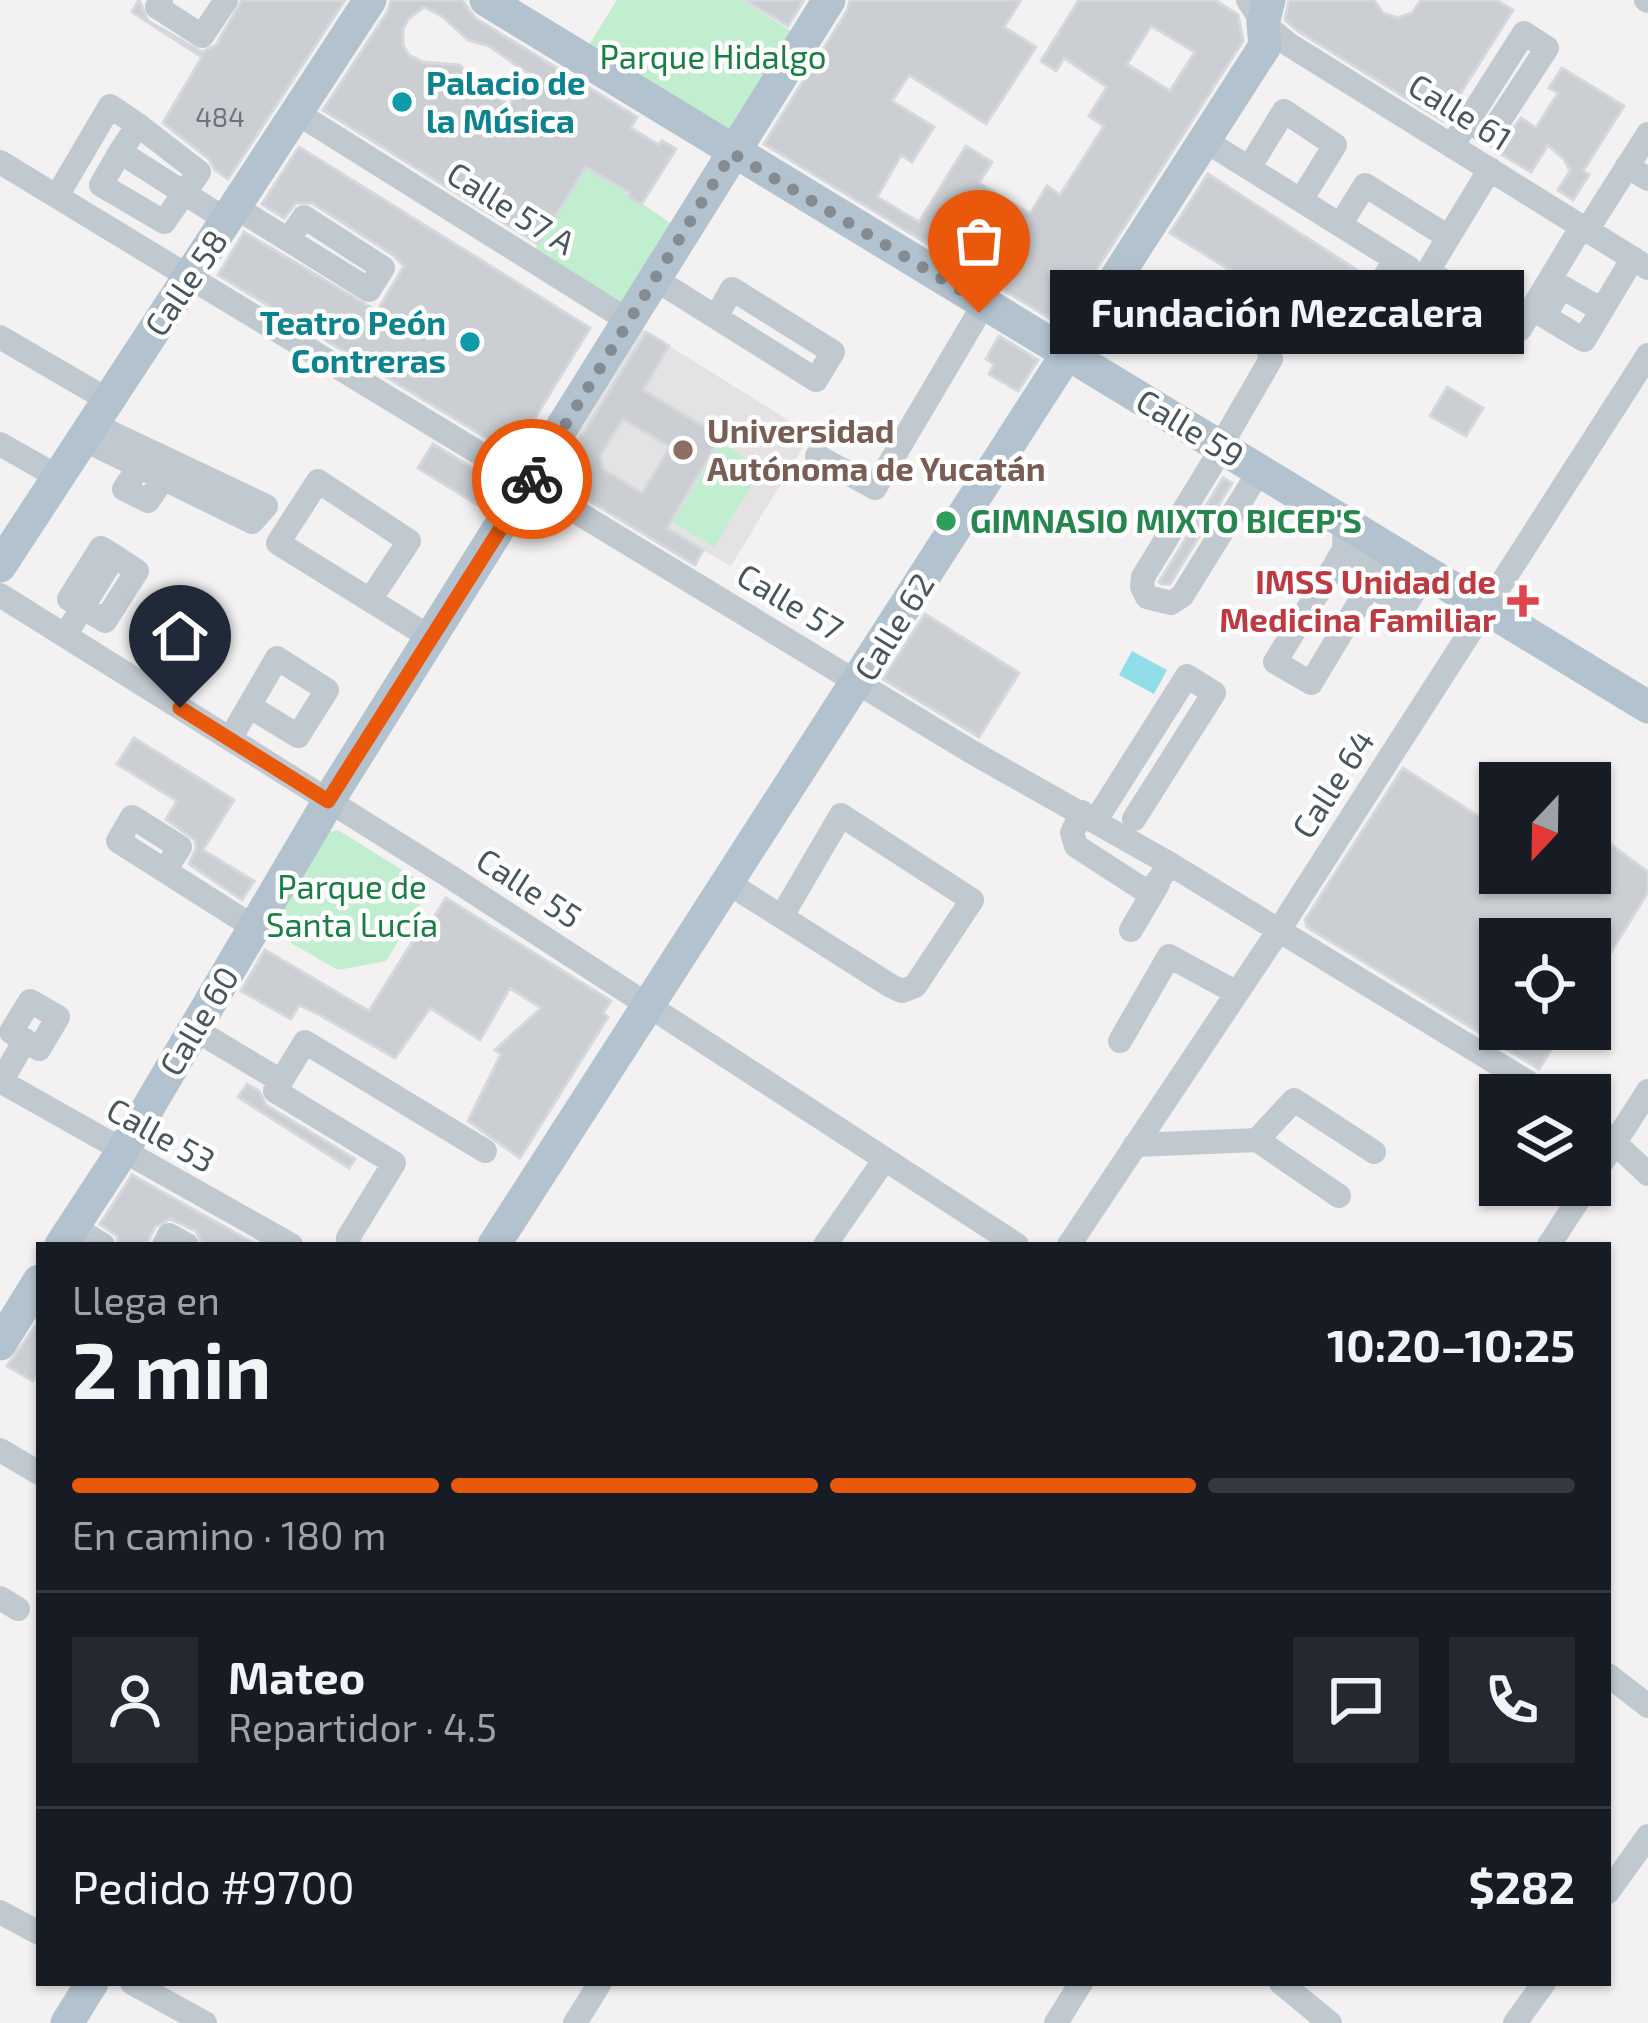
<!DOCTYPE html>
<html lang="es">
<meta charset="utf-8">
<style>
body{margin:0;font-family:"Exo 2",sans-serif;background:#242831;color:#f1f3f6;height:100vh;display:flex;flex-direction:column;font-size:45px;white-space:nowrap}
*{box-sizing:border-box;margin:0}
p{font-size:39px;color:#9ea1a6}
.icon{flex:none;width:66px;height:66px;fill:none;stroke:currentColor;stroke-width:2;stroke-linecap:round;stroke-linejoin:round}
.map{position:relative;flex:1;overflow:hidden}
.side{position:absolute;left:36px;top:1242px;width:1575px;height:744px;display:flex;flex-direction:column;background:#171b24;border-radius:0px;box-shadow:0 3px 9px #0004}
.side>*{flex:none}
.needle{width:78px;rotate:202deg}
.controls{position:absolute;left:1479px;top:762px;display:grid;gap:24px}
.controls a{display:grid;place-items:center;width:132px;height:132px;border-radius:0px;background:#171b24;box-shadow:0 3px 9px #0004;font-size:60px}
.pin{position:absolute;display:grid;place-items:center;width:102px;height:102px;color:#fff;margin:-123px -51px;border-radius:50% 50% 50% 0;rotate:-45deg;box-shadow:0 0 12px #0007}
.pin .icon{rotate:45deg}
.courier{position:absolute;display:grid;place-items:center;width:120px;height:120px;margin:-60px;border:9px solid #ea580c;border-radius:50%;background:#fff;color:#222;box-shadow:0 3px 15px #0007}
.bubble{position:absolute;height:84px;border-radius:0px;background:#171b24;box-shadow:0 3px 9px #0004;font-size:39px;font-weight:700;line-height:84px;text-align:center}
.overview em{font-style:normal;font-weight:700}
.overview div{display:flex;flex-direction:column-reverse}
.overview{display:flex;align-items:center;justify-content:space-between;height:204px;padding:0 36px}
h1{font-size:78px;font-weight:700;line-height:90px}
.bar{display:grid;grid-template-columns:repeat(4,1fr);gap:18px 12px;align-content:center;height:144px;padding:0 36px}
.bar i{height:15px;border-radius:9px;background:#363941}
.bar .selected{background:#ea580c}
.bar p{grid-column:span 4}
.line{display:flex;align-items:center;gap:30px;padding:0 36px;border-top:3px solid #363941}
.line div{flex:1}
.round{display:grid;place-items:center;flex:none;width:126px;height:126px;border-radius:0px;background:#242831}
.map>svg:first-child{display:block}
.education{fill:#e4e2e3}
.green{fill:#c2eed0}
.water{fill:#91deea}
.building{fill:#cbcfd3;stroke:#d5d8dc;stroke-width:3;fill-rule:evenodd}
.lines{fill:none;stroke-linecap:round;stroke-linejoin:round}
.minor{stroke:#bfc9cf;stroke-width:24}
.major{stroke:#b2c2ce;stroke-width:33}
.done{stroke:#848c91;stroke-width:12;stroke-dasharray:0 21.6}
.route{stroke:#ea580c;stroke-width:15}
.culture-dot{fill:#0f9aa8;stroke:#fff;stroke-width:4.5}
.education-dot{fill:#8d6e63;stroke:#fff;stroke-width:4.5}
.leisure-dot{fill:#2e9e5b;stroke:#fff;stroke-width:4.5}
.health-dot{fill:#e0444e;stroke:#fff;stroke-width:4.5}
.labels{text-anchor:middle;stroke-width:9;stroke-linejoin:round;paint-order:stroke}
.number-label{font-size:27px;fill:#6a747b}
.park-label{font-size:33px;fill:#1b7f45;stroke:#fff}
.culture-label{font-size:33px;font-weight:bold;fill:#0d838f;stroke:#fff;text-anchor:start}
.street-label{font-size:33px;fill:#49565e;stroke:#fff}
.education-label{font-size:33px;font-weight:bold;fill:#785e54;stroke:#fff;text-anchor:start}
.leisure-label{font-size:33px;font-weight:bold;fill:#27864d;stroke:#fff;text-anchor:start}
.health-label{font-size:33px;font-weight:bold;fill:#be3a42;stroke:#fff;text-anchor:end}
</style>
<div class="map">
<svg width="1648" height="2023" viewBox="0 0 1648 2023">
<rect width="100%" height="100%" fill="#f3f1f1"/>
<!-- education -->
<path class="education" d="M 640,328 L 811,434 L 731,566 L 703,550 L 694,566 L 561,485 L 563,477 L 556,467 Z"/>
<!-- green -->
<path class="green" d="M 617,0 L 742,0 L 796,34 L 736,130 L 725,131 L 587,48 Z
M 586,166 L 675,226 L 626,305 L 535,249 Z
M 721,443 L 762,468 L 714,547 L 673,522 Z
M 338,830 L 431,888 L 386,961 L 338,970 L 270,931 L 327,832 Z"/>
<!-- water -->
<path class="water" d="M 1132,651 L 1167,670 L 1154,694 L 1119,675 Z"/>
<!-- building -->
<path class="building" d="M 139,0 L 148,21 L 202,52 L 216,45 L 242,0 L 345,0 L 228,179 L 215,170 L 209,159 L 163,123 L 202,57 L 132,12 Z
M 391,0 L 462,0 L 475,18 L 637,117 L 631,128 L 659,145 L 662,141 L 676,149 L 641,205 L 628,197 L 630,193 L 586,167 L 538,244 L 323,110 L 388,11 ZM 424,7 L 443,17 L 468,40 L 489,46 L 529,74 L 526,79 L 532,83 L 525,81 L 509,106 L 459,65 L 423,62 L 409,55 L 403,45 L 403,29 L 408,19 Z
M 745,0 L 804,0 L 788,26 Z
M 850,0 L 1021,0 L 1004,27 L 1036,47 L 986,124 L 909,75 L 892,101 L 934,127 L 912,162 L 901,155 L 877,197 L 919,222 L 966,146 L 992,162 L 979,183 L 1030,214 L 1047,186 L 1060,195 L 1104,126 L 1089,116 L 1107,87 L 1064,58 L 1056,71 L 1041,61 L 1079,0 L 1215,0 L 1238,15 L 1243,41 L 1061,325 L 764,144 L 847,11 ZM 1151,26 L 1195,52 L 1170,91 L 1127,64 Z
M 1289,0 L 1374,0 L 1383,13 L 1398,18 L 1412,13 L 1421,0 L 1496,0 L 1513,10 L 1443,121 L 1298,31 L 1285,20 Z
M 1562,68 L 1624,106 L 1583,171 L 1589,175 L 1573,200 L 1558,190 L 1570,171 L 1564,159 L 1548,145 L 1531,172 L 1496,151 L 1521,118 L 1536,128 L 1558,93 L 1549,88 Z
M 299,147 L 590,328 L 513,454 L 218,275 L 244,232 L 377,311 L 404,266 L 393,255 L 312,203 L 296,203 L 284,218 L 262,204 Z
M 1208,174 L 1360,272 L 1324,328 L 1170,233 Z
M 646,332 L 669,346 L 643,390 L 721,437 L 667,528 L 703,550 L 695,565 L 562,484 L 563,474 L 560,471 ZM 623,419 L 670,447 L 642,493 L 603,469 L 600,456 Z
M 999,336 L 1038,360 L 1018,391 L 989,374 L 994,364 L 986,359 Z
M 1447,387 L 1483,408 L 1466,436 L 1430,416 Z
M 433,444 L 501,485 L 486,510 L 418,468 Z
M 1223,478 L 1232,483 L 1170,584 L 1162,584 L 1159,582 Z
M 925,614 L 1019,673 L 979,737 L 883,679 Z
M 134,738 L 234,800 L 203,850 L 254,881 L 242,900 L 189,864 L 196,849 L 195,840 L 166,819 L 177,801 L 117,764 Z
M 1403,768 L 1500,830 L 1500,873 L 1590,873 L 1590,829 L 1648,872 L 1648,892 L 1590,986 L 1590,939 L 1500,939 L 1500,1029 L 1564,1029 L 1539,1069 L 1307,927 L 1305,920 Z
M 446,898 L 611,1001 L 603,1013 L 608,1017 L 520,1158 L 468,1121 L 501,1054 L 495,1050 L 541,1008 L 510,988 L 480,1040 L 430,1008 L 395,1058 L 318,1014 L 299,1005 L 291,1019 L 241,991 L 265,950 L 369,1011 L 418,933 L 422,936 Z
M 247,1084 L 259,1091 L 266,1105 L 355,1159 L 349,1168 L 238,1097 Z
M 132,1175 L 257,1245 L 203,1245 L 196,1231 L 170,1219 L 155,1227 L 146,1245 L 119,1245 L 117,1236 L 100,1224 Z
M 39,1321 L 39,1370 L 33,1381 L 7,1366 Z"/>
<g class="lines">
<!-- minor -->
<path class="minor" d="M 161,0 L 157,7 L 202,36 L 226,0
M 1248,0 L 1263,23 L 1288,44 L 1648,268
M 1646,0 L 1648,1
M 297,113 L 629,321
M 1204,140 L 1409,268
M 1452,146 L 1468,121 L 1524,33 L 1547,48 L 1490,135 L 1468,121
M 120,152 L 101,185 L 164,222 L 199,172 L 138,125
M 0,162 L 970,751 L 1170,864 L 1549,1095
M 1627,166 L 1648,179
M 1249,168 L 1284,111 L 1335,145 L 1301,200
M 1490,169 L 1428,271 L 1520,329 L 1582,226
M 57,196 L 110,106 L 138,125 L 120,152 L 228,221
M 237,208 L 369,290 L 383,268 L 304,217 L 288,240
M 1340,225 L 1365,185 L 1437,230
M 1587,230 L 1648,134
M 655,279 L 816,380 L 833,352 L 732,289 L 716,317
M 1202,301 L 1266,342 L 1271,359 L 1220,447
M 1367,305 L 1395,260
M 1602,310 L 1562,287 L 1544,316 L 1584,340 L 1633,258
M 0,337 L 108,400
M 83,439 L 252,522 L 266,506 L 93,424
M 0,444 L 58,477
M 1222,448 L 1143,577 L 1142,587 L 1147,597 L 1171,603 L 1182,596 L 1260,470
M 817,456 L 875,488 L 984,304
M 139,467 L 124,489 L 148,501 L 163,479
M 1345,522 L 1344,548 L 1415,590 L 1438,578
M 1340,556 L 1335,565 L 1405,606 L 1415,590
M 1335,565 L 1275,662 L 1311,683 L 1370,585
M 0,595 L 449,876 L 1017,1245
M 370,600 L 409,541 L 318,481 L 278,543 L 431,638
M 65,636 C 81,609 98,583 114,556 L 137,571 L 105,621 L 69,599 L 101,548 L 114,556
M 230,739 L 277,658 L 327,690 L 298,736 L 249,706
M 1082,812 L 1072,833 L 1076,846 L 1141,888 L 1153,888 L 1170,864
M 1096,820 L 1187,676 L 1214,693 L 1134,819
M 165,870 L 180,847 L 132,817 L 118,841 L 244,921
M 725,881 L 891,986 L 902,991 L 915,986 L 972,900 L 841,815 L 782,916
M 1131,930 L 1158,884
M 30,1001 L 58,1017 L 39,1049 L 11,1032 Z
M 194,1029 L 281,1081
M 1120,1041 L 1169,956 L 1237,993
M 0,1081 L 291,1245
M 1,1082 L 25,1040
M 1590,1120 L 1648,1174
M 1257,1140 L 1294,1100 L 1374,1152
M 1135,1145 L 1257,1140 L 1339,1196
M 1590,1181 L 1648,1091
M 72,1226 L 103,1245
M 164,1245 L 169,1235 L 187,1245
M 349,1245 L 348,1238 L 394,1163 L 275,1091 L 305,1042 L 485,1151
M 825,1245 L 885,1159
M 1069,1245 L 1279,930 L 1648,355
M 1549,1245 L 1588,1185
M 0,1450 L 39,1473
M 0,1598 L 18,1609
M 1608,1675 L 1648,1706
M 1608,1892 L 1648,1836
M 0,1912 L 39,1933
M 132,1983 L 205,2023
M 1281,1983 L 1330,2023
M 575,2023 L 600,1983
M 1056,2023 L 1081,1983
M 1515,2023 L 1544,1983"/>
<!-- major -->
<path class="major" d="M 486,0 L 1648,707
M 0,566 L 370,0
M 61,1245 L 122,1152 L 337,787 L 829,0
M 494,1245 L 1265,46 L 1263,23 L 1269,0
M 0,1344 L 39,1281
M 67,2023 L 92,1983"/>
</g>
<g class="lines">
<!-- done -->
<path class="done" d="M 532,479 L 732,153 L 984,304 L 979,313"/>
<!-- route -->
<path class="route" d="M 180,708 L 328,801 L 532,479"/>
</g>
<!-- markers -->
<g class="culture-dot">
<circle cx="402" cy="102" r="12"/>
<circle cx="470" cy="342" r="12"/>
</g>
<circle class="education-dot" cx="683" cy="450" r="12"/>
<circle class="leisure-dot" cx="946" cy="521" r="12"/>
<path class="health-dot" d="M1517 583h12v12h12v12h-12v12h-12v-12h-12v-12h12z"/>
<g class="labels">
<!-- number labels -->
<g class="number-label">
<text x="220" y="127">484</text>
</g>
<!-- park labels -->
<g class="park-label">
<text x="713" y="69">Parque Hidalgo</text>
<text x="352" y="899">Parque de<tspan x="352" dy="38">Santa Lucía</tspan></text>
</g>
<!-- culture labels -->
<g class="culture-label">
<text x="426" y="95">Palacio de<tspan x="426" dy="38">la Música</tspan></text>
<text x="446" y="335" text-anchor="end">Teatro Peón<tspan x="446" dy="38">Contreras</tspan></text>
</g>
<!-- street labels -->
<g class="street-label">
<text transform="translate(1460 112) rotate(32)" y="12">Calle 61</text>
<text transform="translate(511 208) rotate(32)" y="12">Calle 57 A</text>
<text transform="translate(186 283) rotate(-56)" y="12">Calle 58</text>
<text transform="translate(1190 428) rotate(31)" y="12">Calle 59</text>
<text transform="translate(790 602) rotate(31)" y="12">Calle 57</text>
<text transform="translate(894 627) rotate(-58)" y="12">Calle 62</text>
<text transform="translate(1333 784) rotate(-57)" y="12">Calle 64</text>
<text transform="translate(529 888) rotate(33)" y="12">Calle 55</text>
<text transform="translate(199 1021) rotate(-59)" y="12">Calle 60</text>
<text transform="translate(161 1135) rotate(29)" y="12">Calle 53</text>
</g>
<!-- education labels -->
<g class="education-label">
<text x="707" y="443">Universidad<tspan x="707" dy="38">Autónoma de Yucatán</tspan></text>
</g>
<!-- leisure labels -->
<g class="leisure-label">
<text x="970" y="533">GIMNASIO MIXTO BICEP'S</text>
</g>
<!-- health labels -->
<g class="health-label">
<text x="1496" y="594">IMSS Unidad de<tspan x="1496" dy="38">Medicina Familiar</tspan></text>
</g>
</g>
</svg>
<div class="controls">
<a><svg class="needle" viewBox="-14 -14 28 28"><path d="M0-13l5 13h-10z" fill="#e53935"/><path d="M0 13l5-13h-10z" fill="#9ea1a6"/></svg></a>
<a><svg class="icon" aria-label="locate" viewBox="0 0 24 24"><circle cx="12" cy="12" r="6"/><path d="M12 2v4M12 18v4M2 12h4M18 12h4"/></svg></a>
<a><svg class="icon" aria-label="layers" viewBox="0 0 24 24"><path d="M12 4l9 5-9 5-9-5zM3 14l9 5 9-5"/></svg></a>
</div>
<div class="pin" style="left:979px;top:313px;background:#ea580c"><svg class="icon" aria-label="bag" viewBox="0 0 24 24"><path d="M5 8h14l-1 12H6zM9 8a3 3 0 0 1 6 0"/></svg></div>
<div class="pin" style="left:180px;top:708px;background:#1f2937"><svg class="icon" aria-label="home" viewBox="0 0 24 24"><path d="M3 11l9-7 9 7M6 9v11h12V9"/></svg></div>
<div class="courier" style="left:532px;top:479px"><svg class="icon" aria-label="bike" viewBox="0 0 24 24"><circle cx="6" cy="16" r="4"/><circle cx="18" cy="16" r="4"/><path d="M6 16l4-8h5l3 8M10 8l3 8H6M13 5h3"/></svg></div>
<div class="bubble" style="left:1050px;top:270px;width:474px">Fundación Mezcalera</div>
<section class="side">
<div class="overview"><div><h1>2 min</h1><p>Llega en</p></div><em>10:20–10:25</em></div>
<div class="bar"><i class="selected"></i><i class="selected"></i><i class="selected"></i><i></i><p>En camino · 180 m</p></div>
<div class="line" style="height:216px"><a class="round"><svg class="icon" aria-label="person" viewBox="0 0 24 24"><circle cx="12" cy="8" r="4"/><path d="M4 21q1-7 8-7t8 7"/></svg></a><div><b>Mateo</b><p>Repartidor · 4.5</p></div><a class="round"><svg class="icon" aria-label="chat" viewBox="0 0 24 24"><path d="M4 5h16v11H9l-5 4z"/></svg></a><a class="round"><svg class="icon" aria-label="phone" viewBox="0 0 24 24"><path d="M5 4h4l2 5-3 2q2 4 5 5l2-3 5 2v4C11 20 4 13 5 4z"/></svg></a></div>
<div class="line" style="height:156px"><div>Pedido #9700</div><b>$282</b></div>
</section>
</div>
